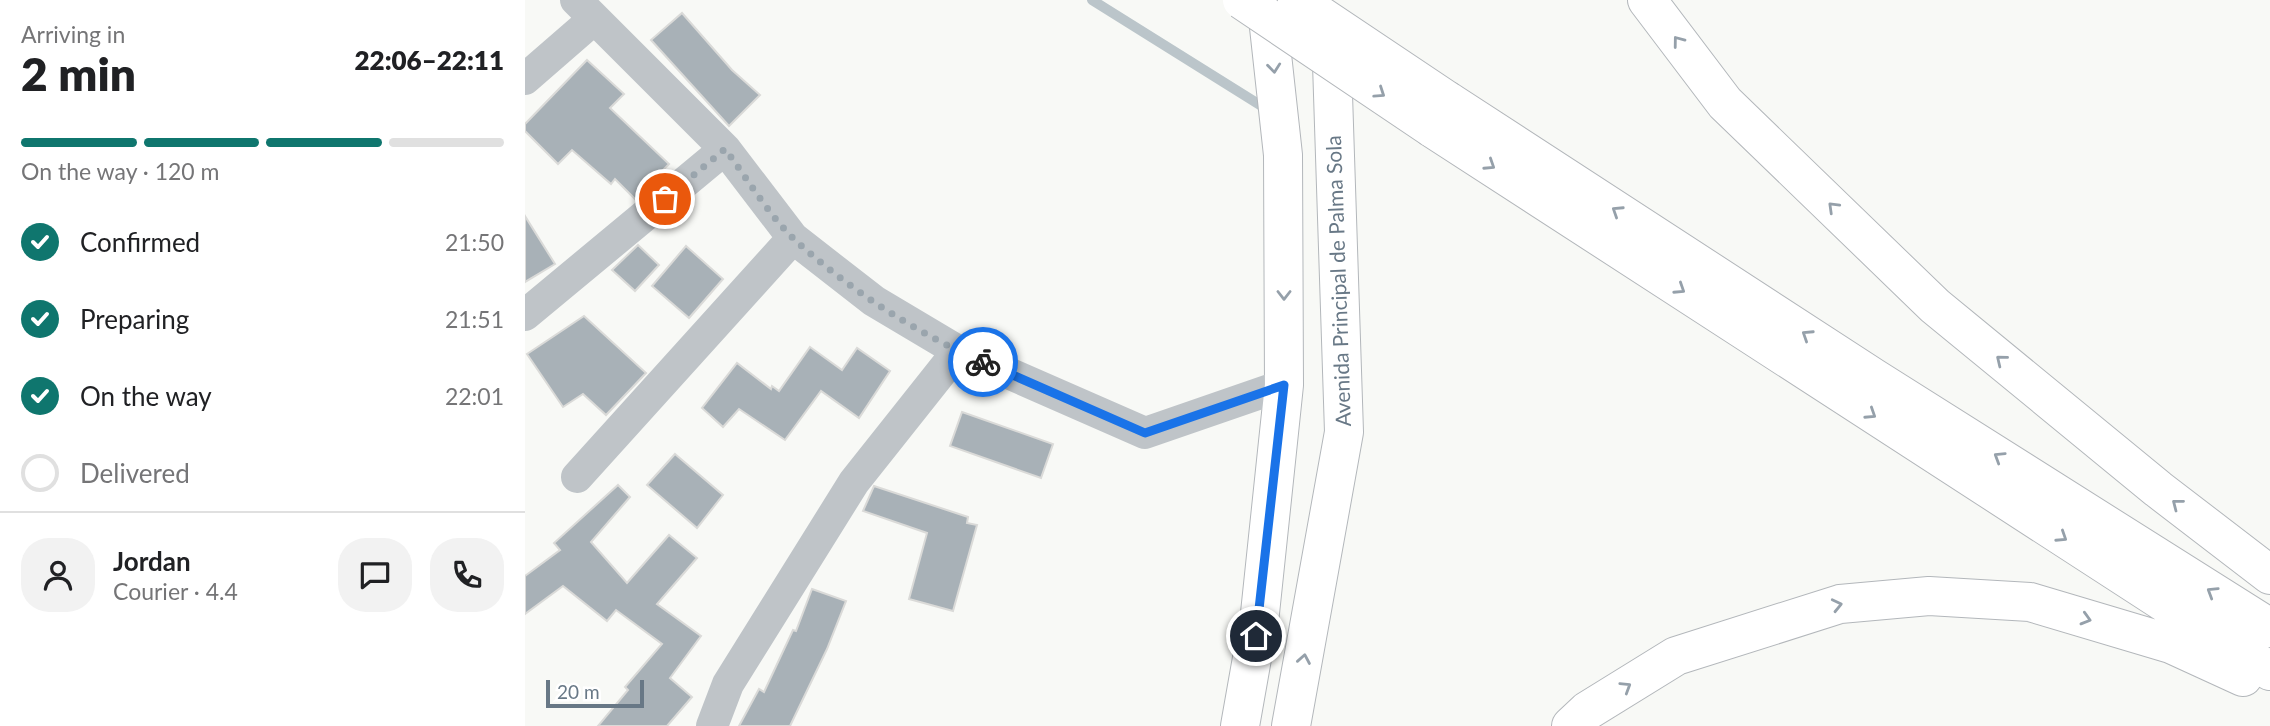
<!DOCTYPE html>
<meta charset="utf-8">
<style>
body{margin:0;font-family:Lato,sans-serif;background:#f2f2f2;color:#202124;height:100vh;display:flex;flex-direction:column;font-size:26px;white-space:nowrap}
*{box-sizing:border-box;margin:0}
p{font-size:23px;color:#757577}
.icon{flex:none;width:38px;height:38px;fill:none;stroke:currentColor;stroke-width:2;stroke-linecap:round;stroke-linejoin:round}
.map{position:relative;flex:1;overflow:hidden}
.panel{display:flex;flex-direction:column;background:#fff;width:525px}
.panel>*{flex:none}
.scale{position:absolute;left:21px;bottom:18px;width:98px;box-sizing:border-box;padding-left:7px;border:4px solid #687886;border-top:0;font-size:19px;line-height:24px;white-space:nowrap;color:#687886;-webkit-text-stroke:5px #fff;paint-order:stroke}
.pin{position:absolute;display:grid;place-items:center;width:60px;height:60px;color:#fff;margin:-30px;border:4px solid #fff;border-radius:50%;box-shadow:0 2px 7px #0007}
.courier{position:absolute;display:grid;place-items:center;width:70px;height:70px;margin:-35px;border:5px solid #1a73e8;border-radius:50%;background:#fff;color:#222;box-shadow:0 2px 9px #0007}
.headline em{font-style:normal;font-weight:800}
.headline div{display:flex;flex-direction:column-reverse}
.headline{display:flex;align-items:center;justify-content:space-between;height:119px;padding:0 21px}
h1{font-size:46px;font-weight:800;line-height:52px}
.bar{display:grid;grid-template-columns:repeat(4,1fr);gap:10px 7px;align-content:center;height:84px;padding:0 21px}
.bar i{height:9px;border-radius:5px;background:#e0e0e0}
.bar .selected{background:#0f766e}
.bar p{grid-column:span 4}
.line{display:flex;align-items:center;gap:18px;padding:0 21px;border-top:2px solid #e0e0e0}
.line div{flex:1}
.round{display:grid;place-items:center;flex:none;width:74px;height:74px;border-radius:28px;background:#f2f2f2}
ol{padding:0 21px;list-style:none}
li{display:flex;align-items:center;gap:21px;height:77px}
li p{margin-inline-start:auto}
li .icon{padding:7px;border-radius:50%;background:#0f766e;color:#fff;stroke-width:4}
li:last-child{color:#757577}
li i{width:38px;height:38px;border:4px solid #e0e0e0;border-radius:50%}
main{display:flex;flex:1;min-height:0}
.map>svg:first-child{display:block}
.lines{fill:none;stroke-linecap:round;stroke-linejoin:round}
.stream{stroke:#bbc5ca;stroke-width:10}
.building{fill:#a8b1b7;stroke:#dadad8;stroke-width:2}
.highway-casing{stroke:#b3b7bb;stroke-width:40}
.street{stroke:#bfc4c8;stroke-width:32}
.highway{stroke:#fff;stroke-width:38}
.highway-bridge-casing{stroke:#b3b7bb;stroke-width:40;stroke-linecap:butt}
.highway-bridge{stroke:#fff;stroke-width:38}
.oneway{stroke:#95a0aa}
.done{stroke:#9aa5ad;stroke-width:7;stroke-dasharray:0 12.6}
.route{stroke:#1a73e8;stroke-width:9}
.labels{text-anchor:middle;stroke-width:7;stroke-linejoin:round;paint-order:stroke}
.street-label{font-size:21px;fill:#687886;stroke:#fff}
</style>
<main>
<section class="panel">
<div class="headline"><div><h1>2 min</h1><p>Arriving in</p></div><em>22:06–22:11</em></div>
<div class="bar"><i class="selected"></i><i class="selected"></i><i class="selected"></i><i></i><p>On the way · 120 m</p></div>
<ol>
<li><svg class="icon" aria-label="check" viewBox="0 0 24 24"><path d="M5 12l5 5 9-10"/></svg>Confirmed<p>21:50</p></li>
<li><svg class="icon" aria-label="check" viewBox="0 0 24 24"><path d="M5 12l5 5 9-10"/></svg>Preparing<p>21:51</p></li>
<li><svg class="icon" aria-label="check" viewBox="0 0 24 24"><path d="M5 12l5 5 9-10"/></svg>On the way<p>22:01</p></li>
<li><i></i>Delivered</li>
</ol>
<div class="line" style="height:126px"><a class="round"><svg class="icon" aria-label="person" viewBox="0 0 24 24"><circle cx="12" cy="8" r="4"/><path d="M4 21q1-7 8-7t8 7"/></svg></a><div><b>Jordan</b><p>Courier · 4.4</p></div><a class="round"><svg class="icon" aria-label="chat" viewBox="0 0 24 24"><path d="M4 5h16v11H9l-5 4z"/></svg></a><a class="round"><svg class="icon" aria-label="phone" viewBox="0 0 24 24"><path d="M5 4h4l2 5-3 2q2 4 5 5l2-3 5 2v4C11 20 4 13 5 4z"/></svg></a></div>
</section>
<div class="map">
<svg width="1745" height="726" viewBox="0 0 1745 726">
<rect width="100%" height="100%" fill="#f8f9f6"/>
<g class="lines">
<!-- stream -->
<path class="stream" d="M 567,0 L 743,110"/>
</g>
<!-- building -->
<path class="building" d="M 157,13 L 207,70 L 235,95 L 204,126 L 126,40 Z
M 62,60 L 99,94 L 85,108 L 144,164 L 110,199 L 90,179 L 86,184 L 47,150 L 33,164 L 0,131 L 0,124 Z
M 0,216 L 30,264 L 0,282 Z
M 113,245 L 134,265 L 110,291 L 87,270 Z
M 161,246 L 198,279 L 164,318 L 127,286 Z
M 59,316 L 121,373 L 81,415 L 58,394 L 38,407 L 2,354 Z
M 285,347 L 317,370 L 332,348 L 365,371 L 334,418 L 296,391 L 260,440 L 214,409 L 198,427 L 177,408 L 212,363 L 246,389 L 247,386 L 254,391 Z
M 437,412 L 528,444 L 516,478 L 425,446 Z
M 150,454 L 198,495 L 172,528 L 122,485 Z
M 93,485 L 105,497 L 66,542 L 102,583 L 144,535 L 172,558 L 132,604 L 176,636 L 145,678 L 167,697 L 142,726 L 73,726 L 103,690 L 100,687 L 137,644 L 91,610 L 82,621 L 38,586 L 0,614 L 0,576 L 35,550 L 29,543 Z
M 349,486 L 443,517 L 442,523 L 452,525 L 428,611 L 384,599 L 402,533 L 338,511 Z
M 287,589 L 321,601 L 302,649 L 265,726 L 214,726 L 234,689 L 239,692 L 268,630 L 271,631 Z"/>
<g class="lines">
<defs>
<path id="highway" d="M 1122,0 L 1200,103 L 1410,306 L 1633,489 L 1745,575
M 923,101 L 1349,378 L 1745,628
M 907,128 L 1745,671
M 715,726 L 735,613 L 759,385 L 758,155 L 741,0
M 766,726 L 819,432 L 806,33
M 1046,726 L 1062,711 L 1151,656 L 1315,604 L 1404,596 L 1505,602 L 1646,644 L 1718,677"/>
</defs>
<!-- highway casing -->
<use href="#highway" class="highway-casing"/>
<!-- street -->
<path class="street" d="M 51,0 L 200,149 L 268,238 L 349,301 L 433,351 L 620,433 L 759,385
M 0,79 L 69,19
M 0,315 L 200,149
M 52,477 L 268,238
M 187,726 L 203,684 L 329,482 L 433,351"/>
<!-- highway -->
<use href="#highway" class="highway"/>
<defs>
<path id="highway-bridge" d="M 717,0 L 907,128
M 772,0 L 923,101"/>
</defs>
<!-- highway-bridge casing -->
<use href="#highway-bridge" class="highway-bridge-casing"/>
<!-- highway-bridge -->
<use href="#highway-bridge" class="highway-bridge"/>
</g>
<!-- one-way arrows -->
<defs><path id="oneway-chevron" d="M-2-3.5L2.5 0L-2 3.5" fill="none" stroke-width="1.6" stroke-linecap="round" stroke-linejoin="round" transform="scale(1.75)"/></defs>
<g class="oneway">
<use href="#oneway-chevron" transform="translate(1153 41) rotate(-127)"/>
<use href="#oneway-chevron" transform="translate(749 68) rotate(84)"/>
<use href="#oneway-chevron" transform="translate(855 93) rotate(34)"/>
<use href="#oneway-chevron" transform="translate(965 165) rotate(33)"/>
<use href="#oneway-chevron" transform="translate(1308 207) rotate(-136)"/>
<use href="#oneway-chevron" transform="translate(1092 211) rotate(-147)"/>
<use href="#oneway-chevron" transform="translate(1155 289) rotate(33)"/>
<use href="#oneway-chevron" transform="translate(759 295) rotate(90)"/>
<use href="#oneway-chevron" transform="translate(1282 335) rotate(-147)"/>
<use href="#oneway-chevron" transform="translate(1476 360) rotate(-141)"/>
<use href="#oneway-chevron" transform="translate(1346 414) rotate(33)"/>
<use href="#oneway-chevron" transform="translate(1474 457) rotate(-148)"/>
<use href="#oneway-chevron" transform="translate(1652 504) rotate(-142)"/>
<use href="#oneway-chevron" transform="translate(1537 537) rotate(33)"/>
<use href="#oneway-chevron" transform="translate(1687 592) rotate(-148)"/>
<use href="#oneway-chevron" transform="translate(1312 605) rotate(-13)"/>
<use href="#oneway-chevron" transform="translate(1561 619) rotate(16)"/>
<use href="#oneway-chevron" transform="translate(779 659) rotate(-80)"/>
<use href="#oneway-chevron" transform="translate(1101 687) rotate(-32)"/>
</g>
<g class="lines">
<!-- done -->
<path class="done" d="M 140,199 L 200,149 C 222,178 243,214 269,239 C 323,289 391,333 458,362"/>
<!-- route -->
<path class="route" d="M 458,362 L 620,433 L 759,385 L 731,636"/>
</g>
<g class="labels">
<!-- street labels -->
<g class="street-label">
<text transform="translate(814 281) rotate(-92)" y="7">Avenida Principal de Palma Sola</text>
</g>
</g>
</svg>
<div class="scale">20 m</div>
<div class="pin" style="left:140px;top:199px;background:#ea580c"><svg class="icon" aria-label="bag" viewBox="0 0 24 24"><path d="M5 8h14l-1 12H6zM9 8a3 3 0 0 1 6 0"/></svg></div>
<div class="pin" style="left:731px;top:636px;background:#1f2937"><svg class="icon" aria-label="home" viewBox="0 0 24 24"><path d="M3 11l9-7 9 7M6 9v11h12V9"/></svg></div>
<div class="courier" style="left:458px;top:362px"><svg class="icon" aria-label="bike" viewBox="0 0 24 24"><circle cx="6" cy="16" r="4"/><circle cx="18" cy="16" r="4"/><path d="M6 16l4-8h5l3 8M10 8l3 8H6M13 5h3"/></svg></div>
</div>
</main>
